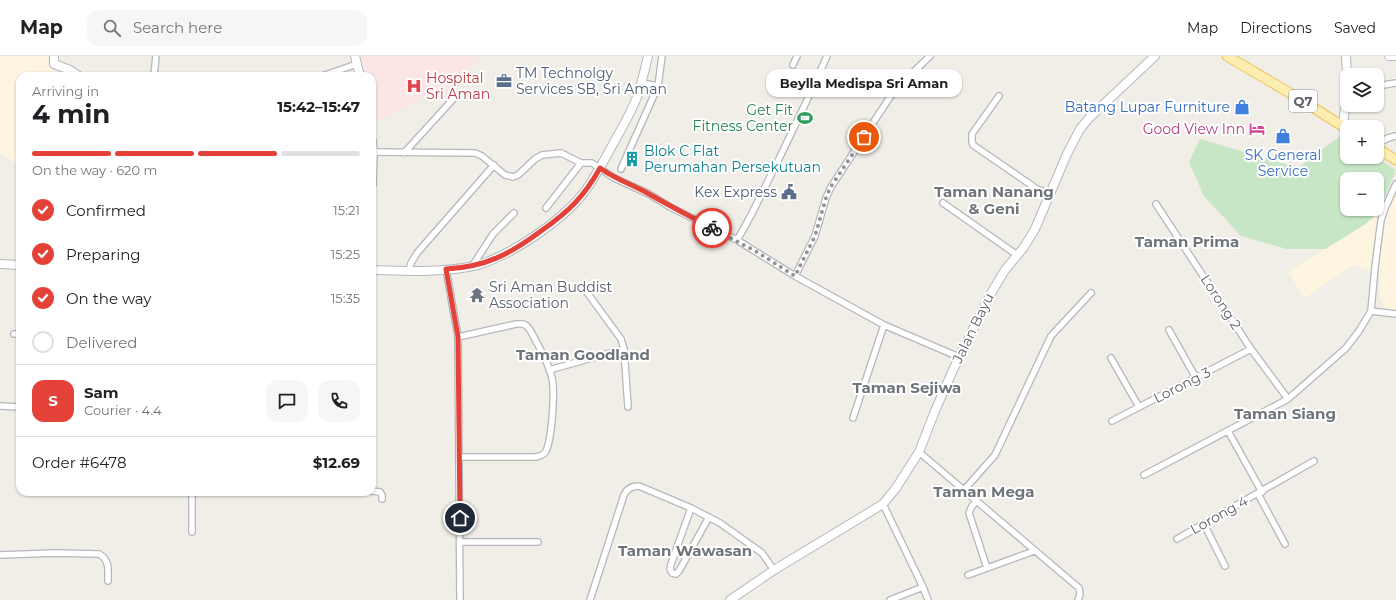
<!DOCTYPE html>
<meta charset="utf-8">
<style>
body{margin:0;font-family:Montserrat,sans-serif;background:#f6f6f6;color:#202124;height:100vh;display:flex;flex-direction:column;font-size:15px;white-space:nowrap}
*{box-sizing:border-box;margin:0}
p{font-size:13px;color:#757577}
.icon{flex:none;width:22px;height:22px;fill:none;stroke:currentColor;stroke-width:2;stroke-linecap:round;stroke-linejoin:round}
.map{position:relative;flex:1;overflow:hidden}
.sheet{position:absolute;left:16px;top:16px;width:360px;height:424px;display:flex;flex-direction:column;background:#fff;border-radius:12px;box-shadow:0 1px 3px #0004}
.sheet>*{flex:none}
.buttons{position:absolute;left:1340px;top:12px;display:grid;gap:8px}
.buttons a{display:grid;place-items:center;width:44px;height:44px;border-radius:8px;background:#fff;box-shadow:0 1px 3px #0004;font-size:20px}
.pin{position:absolute;display:grid;place-items:center;width:34px;height:34px;color:#fff;margin:-17px;border:2px solid #fff;border-radius:50%;box-shadow:0 1px 4px #0007}
.courier{position:absolute;display:grid;place-items:center;width:40px;height:40px;margin:-20px;border:3px solid #e44239;border-radius:50%;background:#fff;color:#222;box-shadow:0 1px 5px #0007}
.bubble{position:absolute;height:28px;border-radius:12px;background:#fff;box-shadow:0 1px 3px #0004;font-size:13px;font-weight:700;line-height:28px;text-align:center}
.overview em{font-style:normal;font-weight:700}
.overview div{display:flex;flex-direction:column-reverse}
.overview{display:flex;align-items:center;justify-content:space-between;height:68px;padding:0 16px}
h1{font-size:26px;font-weight:700;line-height:30px}
.bar{display:grid;grid-template-columns:repeat(4,1fr);gap:6px 4px;align-content:center;height:48px;padding:0 16px}
.bar i{height:5px;border-radius:3px;background:#e0e0e0}
.bar .active{background:#e44239}
.bar p{grid-column:span 4}
.line{display:flex;align-items:center;gap:10px;padding:0 16px;border-top:1px solid #e0e0e0}
.line div{flex:1}
.round{display:grid;place-items:center;flex:none;width:42px;height:42px;border-radius:12px;background:#f6f6f6}
ol{padding:0 16px;list-style:none}
li{display:flex;align-items:center;gap:12px;height:44px}
li p{margin-inline-start:auto}
li .icon{padding:4px;border-radius:50%;background:#e44239;color:#fff;stroke-width:4}
li:last-child{color:#757577}
li i{width:22px;height:22px;border:2px solid #e0e0e0;border-radius:50%}
header{display:flex;align-items:center;gap:24px;box-sizing:border-box;height:56px;padding:0 20px;background:#fff;border-bottom:1px solid #e0e0e0}
header strong{font-size:19px}
nav{display:flex;gap:22px;margin-inline-start:auto;font-size:14px}
.search{width:280px;height:36px;background:#f6f6f6;display:flex;align-items:center;gap:10px;box-sizing:border-box;padding:0 14px;border-radius:12px;color:#757577;font-size:15px}
.map>svg:first-child{display:block}
.commercial{fill:#fdf5df}
.medical{fill:#fbe6e5}
.green{fill:#c6e6c5;fill-rule:evenodd}
.lines{fill:none;stroke-linecap:round;stroke-linejoin:round}
.street-casing{stroke:#b4b7bb;stroke-width:8}
.secondary-casing{stroke:#b5b9be;stroke-width:10}
.primary-casing{stroke:#edc263;stroke-width:11}
.street{stroke:#fff;stroke-width:5.5}
.secondary{stroke:#fff;stroke-width:8}
.primary{stroke:#fceeb0;stroke-width:9}
.done{stroke:#919394;stroke-width:4;stroke-dasharray:0 7.2}
.route{stroke:#e44239;stroke-width:5}
.labels{text-anchor:middle;stroke-width:4;stroke-linejoin:round;paint-order:stroke}
.shield{fill:#fff;stroke:#8e9195;stroke-width:1}
.shield-label{font-size:13px;font-weight:bold;fill:#5e6267}
.service-label{font-size:14px;fill:#4e5e75;stroke:#fff;text-anchor:start}
.health-label{font-size:14px;fill:#be3a42;stroke:#fff;text-anchor:start}
.shop-label{font-size:14px;fill:#366cbe;stroke:#fff;text-anchor:end}
.leisure-label{font-size:14px;fill:#27864d;stroke:#fff;text-anchor:end}
.hotel-label{font-size:14px;fill:#b23c85;stroke:#fff;text-anchor:end}
.culture-label{font-size:14px;fill:#0d838f;stroke:#fff;text-anchor:start}
.worship-label{font-size:14px;fill:#5b616d;stroke:#fff;text-anchor:start}
.street-label{font-size:14px;fill:#5e6267;stroke:#fff}
.neighbourhood-label{font-size:15px;font-weight:bold;fill:#6f7479;stroke:#fff}
</style>
<header>
<strong>Map</strong>
<div class="search"><svg class="icon" aria-label="search" viewBox="0 0 24 24"><circle cx="10" cy="10" r="6"/><path d="M15 15l6 6"/></svg>Search here</div>
<nav><a>Map</a><a>Directions</a><a>Saved</a></nav>
</header>
<div class="map">
<svg width="1396" height="544" viewBox="0 0 1396 544">
<rect width="100%" height="100%" fill="#f0eee7"/>
<!-- commercial -->
<path class="commercial" d="M 0,0 L 49,0 L 48,6 L 56,18 L 61,20 L 20,20 L 20,109 L 0,97 Z
M 1396,137 L 1396,254 L 1385,252 L 1379,238 L 1380,218 L 1353,209 L 1305,242 L 1288,216 L 1364,169 L 1392,145 Z"/>
<!-- medical -->
<path class="medical" d="M 361,0 L 481,0 L 449,38 L 432,37 L 376,65 L 372,46 L 372,20 L 366,20 Z"/>
<!-- green -->
<path class="green" d="M 1341,79 L 1347,83 L 1347,101 L 1376,101 L 1396,114 L 1378,157 L 1364,169 L 1325,193 L 1287,193 L 1241,180 L 1204,140 L 1189,106 L 1200,83 L 1298,112 ZM 1347,123 L 1377,123 L 1377,153 L 1347,153 Z"/>
<g class="lines">
<defs>
<path id="street" d="M 793,9 L 797,0
M 154,20 L 156,0
M 322,20 L 357,8
M 642,27 L 658,30
M 1377,30 L 1396,27
M 999,40 L 972,78 L 972,85 L 973,89 L 1037,133 L 1045,136 L 1052,135
M 1377,88 L 1388,82 L 1396,80
M 373,96 L 475,97 L 482,100 L 505,119 L 513,121 L 518,119 L 535,103 L 542,99 L 561,97 L 581,107 L 592,107 L 614,122 L 649,138 L 670,151 L 737,184 L 795,220 L 884,269 L 959,301
M 404,97 L 455,41
M 621,113 L 658,30 L 662,0
M 943,147 L 1017,199
M 1156,148 L 1251,293 L 1288,343
M 546,152 L 581,107
M 737,184 C 753,158 765,130 779,103 C 795,69 812,35 827,0
M 473,209 L 493,178 L 514,157
M 446,213 L 458,281 L 460,544
M 409,214 L 411,207 L 417,197 L 494,109
M 795,220 L 815,180 L 826,142 L 831,131 L 890,41 L 904,25 L 930,0
M 583,231 L 621,283 L 624,293 L 628,351
M 1371,255 L 1396,258
M 1169,274 L 1196,322
M 14,278 L 20,278
M 458,281 L 516,268 C 523,267 526,268 530,274 C 538,289 548,305 552,322 C 555,336 552,382 546,395 C 544,399 540,400 536,401 L 459,401
M 1111,302 L 1139,351
M 549,314 L 624,293
M 0,350 L 20,351
M 853,362 L 884,269
M 1112,365 L 1251,293
M 1228,375 L 1262,436
M 919,396 L 1079,532 L 1080,538 L 1078,544
M 1144,419 L 1288,343 L 1346,292 L 1359,275 L 1371,255 L 1375,211 L 1381,164 L 1385,152 L 1396,128
M 964,434 L 995,399 L 1051,280 L 1091,237
M 372,435 L 380,436 L 382,439 L 382,443
M 1258,438 L 1285,488
M 977,445 L 972,450 L 969,457 L 987,512
M 883,448 L 923,531 L 928,544
M 691,452 L 671,508 L 670,513 L 672,517 L 676,518 L 679,515 L 709,461
M 1204,468 L 1225,510
M 192,476 L 192,436
M 1177,483 L 1314,405
M 460,486 L 538,486
M 0,499 L 55,497 L 99,498 C 110,504 108,515 108,525
M 968,519 L 1034,495
M 590,544 L 624,439 C 627,432 632,430 639,430 L 691,452 L 720,467 L 762,497 L 774,514
M 890,544 L 923,531"/>
<path id="secondary" d="M 54,0 L 54,8 L 70,14 L 79,20
M 355,0 L 360,20
M 1346,0 L 1347,19
M 1389,0 L 1396,0
M 1343,70 L 1347,34
M 372,85 L 373,96 L 372,128
M 0,208 L 20,209
M 372,214 C 403,215 451,217 481,208 C 514,197 560,166 582,139 C 594,124 603,106 612,90 C 621,73 632,56 638,38 C 642,26 645,13 648,0
M 730,544 L 774,514 L 883,448 L 896,432 L 919,396 L 935,355 L 953,314 L 990,239 L 1005,214 L 1024,191 L 1035,173 L 1067,98 L 1080,73 L 1090,61 L 1155,0"/>
<path id="primary" d="M 1227,0 L 1295,40 L 1347,73
M 1377,92 L 1396,104"/>
</defs>
<!-- street casing -->
<use href="#street" class="street-casing"/>
<!-- secondary casing -->
<use href="#secondary" class="secondary-casing"/>
<!-- primary casing -->
<use href="#primary" class="primary-casing"/>
<!-- street -->
<use href="#street" class="street"/>
<!-- secondary -->
<use href="#secondary" class="secondary"/>
<!-- primary -->
<use href="#primary" class="primary"/>
</g>
<g class="lines">
<!-- done -->
<path class="done" d="M 712,172 L 757,196 L 795,220 L 815,180 L 826,142 L 830,132 L 864,81"/>
<!-- route -->
<path class="route" d="M 460,462 L 458,281 L 446,213 C 486,211 510,198 541,175 C 568,156 584,141 600,112 C 615,123 633,129 649,138 C 670,150 691,161 712,172"/>
</g>
<!-- icons -->
<defs>
<symbol id="office-bare" viewBox="-9 -9 18 18"><path d="M-6-3h4V-5.5h4V-3h4V5H-6ZM-1-4.5V-3h2v-1.5ZM-6 0V1H6V0Z" fill="#5c6f8a" stroke="#fff" stroke-width="2.5" paint-order="stroke"/></symbol>
<symbol id="hospital-bare" viewBox="-9 -9 18 18"><path d="M-5-5h3v3.5h4V-5h3V5h-3V1.5h-4V5h-3Z" fill="#e0444e" stroke="#fff" stroke-width="2.5" paint-order="stroke"/></symbol>
<symbol id="shop-bare" viewBox="-9 -9 18 18"><path d="M-5-2.5h2.3a2.7 3.5 0 0 1 5.4 0H5L5.5 6h-11ZM-1.5-2.5h3a1.5 2.3 0 0 0-3 0Z" fill="#3f7fe0" stroke="#fff" stroke-width="2.5" paint-order="stroke"/></symbol>
<symbol id="stadium-bare" viewBox="-9 -9 18 18"><path d="M0-5a6.5 5 0 1 0 0 10a6.5 5 0 1 0 0-10ZM-3.5-1.8h7v3.6h-7Z" fill="#2e9e5b" stroke="#fff" stroke-width="2.5" paint-order="stroke"/></symbol>
<symbol id="hotel-bare" viewBox="-9 -9 18 18"><path d="M-6-4.5h1.5V1H6V5H4.5V3h-9V5H-6ZM-4 0a1.8 1.8 0 1 1 3.6 0ZM.5 0V-2.5h3Q6-2.5 6 0Z" fill="#d1479c" stroke="#fff" stroke-width="2.5" paint-order="stroke"/></symbol>
<symbol id="building-bare" viewBox="-9 -9 18 18"><path d="M-4-6H4V6H1V3H-1V6H-4ZM-2.5-4.3h1.7v1.8h-1.7ZM.8-4.3h1.7v1.8H.8ZM-2.5-1h1.7V.8h-1.7ZM.8-1h1.7V.8H.8Z" fill="#0f9aa8" stroke="#fff" stroke-width="2.5" paint-order="stroke"/></symbol>
<symbol id="civic-bare" viewBox="-9 -9 18 18"><path d="M-.6-6.5H3V-4.5H.6V-3L4-1V1h2V6H-6V1h2V-1L-.6-3ZM-1.2 2.5V6h2.4V2.5Z" fill="#5c6f8a" stroke="#fff" stroke-width="2.5" paint-order="stroke"/></symbol>
<symbol id="temple-bare" viewBox="-9 -9 18 18"><path d="M0-6L5-2H3V0L6.5 2.5H4V6H1.5V3h-3V6H-4V2.5H-6.5L-3 0V-2H-5Z" fill="#6b7280" stroke="#fff" stroke-width="2.5" paint-order="stroke"/></symbol>
</defs>
<g fill-rule="evenodd">
<use href="#office-bare" x="493" y="14" width="22" height="22"/>
<use href="#hospital-bare" x="403" y="19" width="22" height="22"/>
<use href="#shop-bare" x="1231" y="40" width="22" height="22"/>
<use href="#stadium-bare" x="794" y="51" width="22" height="22"/>
<use href="#hotel-bare" x="1246" y="62" width="22" height="22"/>
<use href="#shop-bare" x="1272" y="69" width="22" height="22"/>
<use href="#building-bare" x="621" y="92" width="22" height="22"/>
<use href="#civic-bare" x="778" y="125" width="22" height="22"/>
<use href="#temple-bare" x="466" y="228" width="22" height="22"/>
</g>
<g class="labels">
<!-- shield labels -->
<rect class="shield" x="1289" y="34" width="28" height="22" rx="3"/>
<g class="shield-label">
<text x="1303" y="50">Q7</text>
</g>
<!-- service labels -->
<g class="service-label">
<text x="516" y="22">TM Technolgy<tspan x="516" dy="16">Services SB, Sri Aman</tspan></text>
<text x="777" y="141" text-anchor="end">Kex Express</text>
</g>
<!-- health labels -->
<g class="health-label">
<text x="426" y="27">Hospital<tspan x="426" dy="16">Sri Aman</tspan></text>
</g>
<!-- shop labels -->
<g class="shop-label">
<text x="1230" y="56">Batang Lupar Furniture</text>
<text x="1283" y="104" text-anchor="middle">SK General<tspan x="1283" dy="16">Service</tspan></text>
</g>
<!-- leisure labels -->
<g class="leisure-label">
<text x="793" y="59">Get Fit<tspan x="793" dy="16">Fitness Center</tspan></text>
</g>
<!-- hotel labels -->
<g class="hotel-label">
<text x="1245" y="78">Good View Inn</text>
</g>
<!-- culture labels -->
<g class="culture-label">
<text x="644" y="100">Blok C Flat<tspan x="644" dy="16">Perumahan Persekutuan</tspan></text>
</g>
<!-- worship labels -->
<g class="worship-label">
<text x="489" y="236">Sri Aman Buddist<tspan x="489" dy="16">Association</tspan></text>
</g>
<!-- street labels -->
<g class="street-label">
<text transform="translate(1221 246) rotate(57)" y="5">Lorong 2</text>
<text transform="translate(973 272) rotate(-64)" y="5">Jalan Bayu</text>
<text transform="translate(1182 329) rotate(-27)" y="5">Lorong 3</text>
<text transform="translate(1219 459) rotate(-29)" y="5">Lorong 4</text>
</g>
<!-- neighbourhood labels -->
<g class="neighbourhood-label">
<text x="994" y="141">Taman Nanang<tspan x="994" dy="17">&amp; Geni</tspan></text>
<text x="1187" y="191">Taman Prima</text>
<text x="583" y="304">Taman Goodland</text>
<text x="907" y="337">Taman Sejiwa</text>
<text x="1285" y="363">Taman Siang</text>
<text x="984" y="441">Taman Mega</text>
<text x="685" y="500">Taman Wawasan</text>
</g>
</g>
</svg>
<div class="buttons">
<a><svg class="icon" aria-label="layers" viewBox="0 0 24 24"><path d="M12 4l9 5-9 5-9-5zM3 14l9 5 9-5"/></svg></a>
<a>+</a>
<a>−</a>
</div>
<div class="pin" style="left:864px;top:81px;background:#ea580c"><svg class="icon" aria-label="bag" viewBox="0 0 24 24"><path d="M5 8h14l-1 12H6zM9 8a3 3 0 0 1 6 0"/></svg></div>
<div class="pin" style="left:460px;top:462px;background:#1f2937"><svg class="icon" aria-label="home" viewBox="0 0 24 24"><path d="M3 11l9-7 9 7M6 9v11h12V9"/></svg></div>
<div class="courier" style="left:712px;top:172px"><svg class="icon" aria-label="bike" viewBox="0 0 24 24"><circle cx="6" cy="16" r="4"/><circle cx="18" cy="16" r="4"/><path d="M6 16l4-8h5l3 8M10 8l3 8H6M13 5h3"/></svg></div>
<div class="bubble" style="left:766px;top:13px;width:196px">Beylla Medispa Sri Aman</div>
<section class="sheet">
<div class="overview"><div><h1>4 min</h1><p>Arriving in</p></div><em>15:42–15:47</em></div>
<div class="bar"><i class="active"></i><i class="active"></i><i class="active"></i><i></i><p>On the way · 620 m</p></div>
<ol>
<li><svg class="icon" aria-label="check" viewBox="0 0 24 24"><path d="M5 12l5 5 9-10"/></svg>Confirmed<p>15:21</p></li>
<li><svg class="icon" aria-label="check" viewBox="0 0 24 24"><path d="M5 12l5 5 9-10"/></svg>Preparing<p>15:25</p></li>
<li><svg class="icon" aria-label="check" viewBox="0 0 24 24"><path d="M5 12l5 5 9-10"/></svg>On the way<p>15:35</p></li>
<li><i></i>Delivered</li>
</ol>
<div class="line" style="height:72px"><b class="round" style="background:#e44239;color:#fff">S</b><div><b>Sam</b><p>Courier · 4.4</p></div><a class="round"><svg class="icon" aria-label="chat" viewBox="0 0 24 24"><path d="M4 5h16v11H9l-5 4z"/></svg></a><a class="round"><svg class="icon" aria-label="phone" viewBox="0 0 24 24"><path d="M5 4h4l2 5-3 2q2 4 5 5l2-3 5 2v4C11 20 4 13 5 4z"/></svg></a></div>
<div class="line" style="height:52px"><div>Order #6478</div><b>$12.69</b></div>
</section>
</div>
